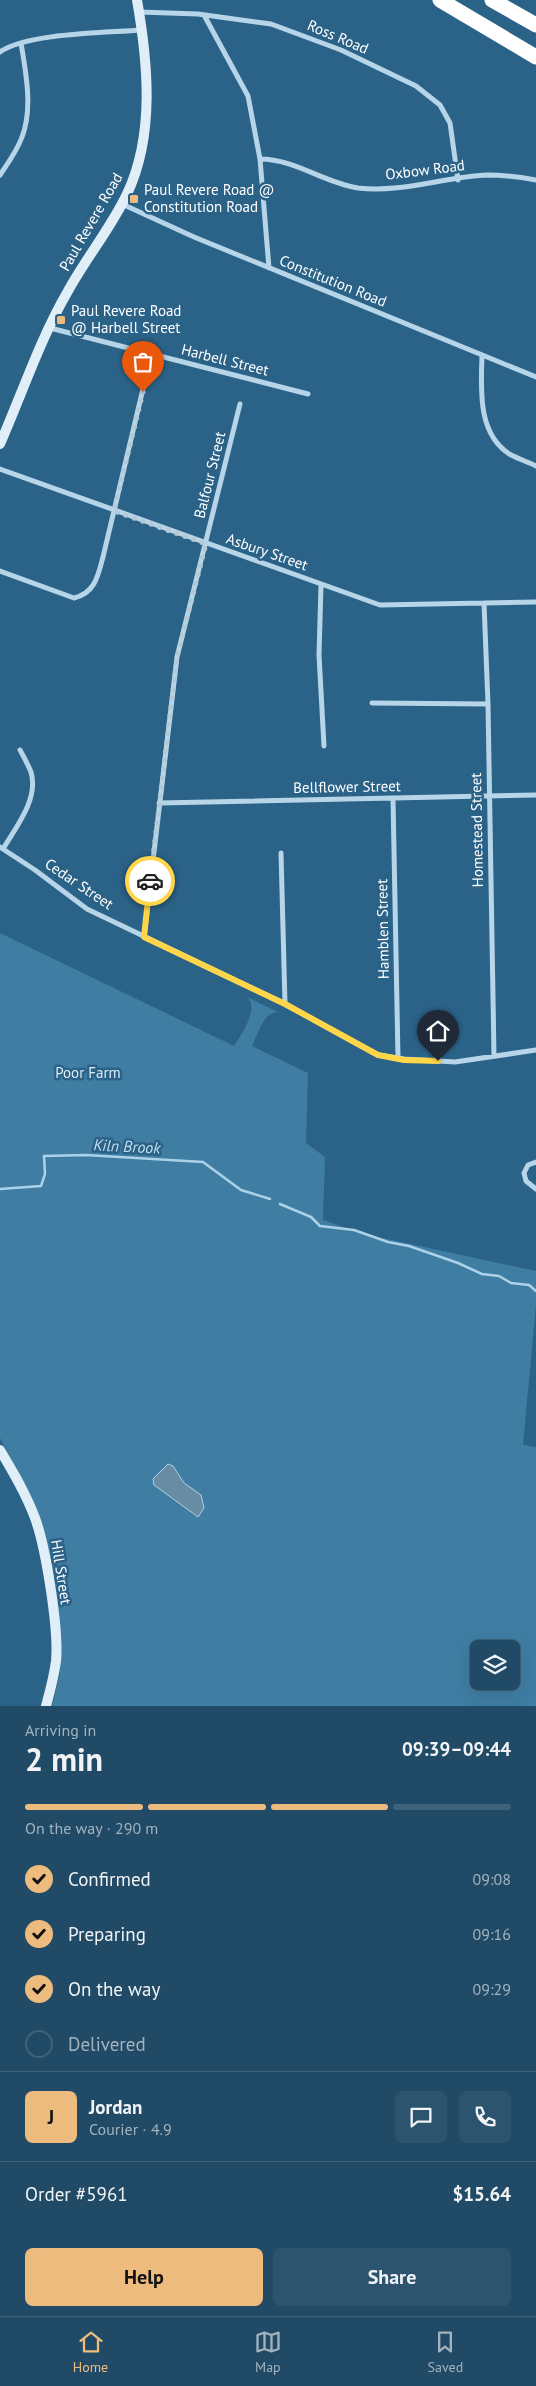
<!DOCTYPE html>
<meta charset="utf-8">
<style>
body{margin:0;font-family:"PT Sans",sans-serif;background:#2d546e;color:#f1f3f6;height:100vh;display:flex;flex-direction:column;font-size:19px;white-space:nowrap}
*{box-sizing:border-box;margin:0}
p{font-size:16px;color:#a2b3bf}
.icon{flex:none;width:28px;height:28px;fill:none;stroke:currentColor;stroke-width:2;stroke-linecap:round;stroke-linejoin:round}
.map{position:relative;height:1706px;overflow:hidden}
.panel{display:flex;flex-direction:column;background:#204a65;flex:1}
.panel>*{flex:none}
.buttons{position:absolute;left:470px;top:1640px;display:grid;gap:10px}
.buttons a{display:grid;place-items:center;width:50px;height:50px;border-radius:8px;background:#204a65;box-shadow:0 5px 20px #0002,0 0 0 1px #3d6279;font-size:25px}
.pin{position:absolute;display:grid;place-items:center;width:42px;height:42px;color:#fff;margin:-51px -21px;border-radius:50% 50% 50% 0;rotate:-45deg;box-shadow:0 0 5px #0007}
.pin .icon{rotate:45deg}
.courier{position:absolute;display:grid;place-items:center;width:50px;height:50px;margin:-25px;border:4px solid #ffd54a;border-radius:50%;background:#fff;color:#222;box-shadow:0 1px 6px #0007}
.overview em{font-style:normal;font-weight:700}
.overview div{display:flex;flex-direction:column-reverse}
.overview{display:flex;align-items:center;justify-content:space-between;height:85px;padding:0 25px}
h1{font-size:32px;font-weight:700;line-height:38px}
.bar{display:grid;grid-template-columns:repeat(4,1fr);gap:8px 5px;align-content:center;height:60px;padding:0 25px}
.bar i{height:6px;border-radius:4px;background:#3d6279}
.bar .on{background:#eebb7f}
.bar p{grid-column:span 4}
.line{display:flex;align-items:center;gap:12px;padding:0 25px;border-top:1px solid #3d6279}
.line div{flex:1}
.round{display:grid;place-items:center;flex:none;width:52px;height:52px;border-radius:8px;background:#2d546e}
ol{padding:0 25px;list-style:none}
li{display:flex;align-items:center;gap:15px;height:55px}
li p{margin-inline-start:auto}
li .icon{padding:5px;border-radius:50%;background:#eebb7f;color:#111;stroke-width:4}
li:last-child{color:#a2b3bf}
li i{width:28px;height:28px;border:2px solid #3d6279;border-radius:50%}
.cta{display:flex;gap:10px;margin-top:auto;padding:10px 25px}
.cta a{flex:1;height:58px;border-radius:8px;background:#eebb7f;color:#111;font-size:20px;font-weight:700;line-height:58px;text-align:center}
.cta a+a{background:#2d546e;color:#f1f3f6}
.menu{display:flex;justify-content:space-around;align-items:center;height:70px;border-top:1px solid #3d6279;background:#204a65;font-size:14px;color:#a2b3bf}
.menu a{display:grid;justify-items:center;gap:2px}
.menu .on{color:#eebb7f}
.map>svg:first-child{display:block}
.green{fill:#407da3;fill-rule:evenodd}
.water{fill:#698ca5;stroke:#acd2e8}
.lines{fill:none;stroke-linecap:round;stroke-linejoin:round}
.stream{stroke:#acd2e8;stroke-width:2.5}
.street{stroke:#b7d5e8;stroke-width:5}
.secondary{stroke:#e0eef7;stroke-width:10}
.highway{stroke:#fff;stroke-width:15}
.done{stroke:#b5c8d5;stroke-width:5;stroke-dasharray:0 9}
.route{stroke:#ffd54a;stroke-width:6}
.poi-dot{fill:#eebb7f;stroke:#2b6287;stroke-width:2}
.labels{text-anchor:middle;stroke-width:5;stroke-linejoin:round;paint-order:stroke}
.street-label{font-size:15px;fill:#fff;stroke:#2b6287}
.poi-label{font-size:15px;fill:#fff;stroke:#2b6287;text-anchor:start}
.park-label{font-size:15px;fill:#daecf6;stroke:#2b6287}
.water-label{font-size:16px;font-style:italic;fill:#c2deef;stroke:#2b6287}
</style>
<div class="map">
<svg width="536" height="1706" viewBox="0 0 536 1706">
<rect width="100%" height="100%" fill="#2b6287"/>
<!-- green -->
<path class="green" d="M 0,933 L 234,1046 C 241,1035 260,1008 247,997 L 280,1013 C 264,1009 258,1034 252,1046 L 308,1073 L 306,1143 L 325,1157 L 323,1220 L 364,1234 L 536,1271 L 536,1305 L 523,1445 L 536,1447 L 536,1706 L 52,1706 L 60,1673 L 60,1651 L 48,1557 L 16,1468 L 0,1438 ZM 479,1649 L 511,1649 L 511,1681 L 479,1681 Z"/>
<!-- water -->
<path class="water" d="M 168,1464 L 173,1466 L 184,1483 L 201,1495 L 204,1508 L 198,1517 L 154,1485 L 153,1479 Z"/>
<g class="lines">
<!-- stream -->
<path class="stream" d="M 0,1189 L 41,1186 L 45,1174 L 44,1156 L 86,1155 L 203,1162 L 241,1190 L 270,1199
M 280,1204 L 311,1217 L 320,1226 L 354,1230 L 388,1242 L 409,1246 L 458,1263 L 482,1274 L 499,1276 L 511,1283 L 529,1285 L 536,1291"/>
<!-- street -->
<path class="street" d="M 139,12 L 198,14 L 271,24 L 341,50 L 416,86 L 440,105 L 450,123 L 458,180
M 204,15 L 248,96 L 260,159 L 269,268
M 0,52 C 27,33 106,33 141,30
M 260,159 C 295,159 324,183 358,188 C 403,193 443,177 487,175 C 504,175 520,177 536,180
M 0,175 C 8,163 17,151 22,137 C 33,109 26,73 21,43
M 122,204 L 194,237 L 536,377
M 50,328 L 308,394
M 482,356 C 481,389 477,435 511,455 C 519,459 528,462 536,466
M 0,469 L 380,605 L 536,602
M 0,571 L 74,598 C 95,593 98,576 103,557 L 151,355
M 321,585 L 319,655 L 324,746
M 484,603 L 488,704 L 494,1056
M 372,703 L 488,704
M 393,798 L 398,1058
M 159,803 L 536,795
M 0,847 L 35,870 L 87,909 L 285,1004 L 378,1055 L 404,1059 L 455,1062 L 536,1050
M 3,849 C 16,827 39,799 31,772 C 28,765 24,757 20,750
M 281,853 L 285,1004
M 144,937 L 177,657 L 240,404
M 536,1162 L 528,1165 L 524,1173 L 526,1181 L 536,1189"/>
<!-- secondary -->
<path class="secondary" d="M 0,444 C 22,394 40,339 68,291 C 86,258 111,228 127,194 C 155,135 148,63 137,0
M 0,1450 C 13,1472 26,1494 35,1518 C 46,1548 59,1630 56,1661 C 54,1677 50,1691 46,1706"/>
<!-- highway -->
<path class="highway" d="M 440,0 L 536,57
M 492,0 L 536,25"/>
</g>
<g class="lines">
<!-- done -->
<path class="done" d="M 143,392 L 114,511 L 206,544 L 177,657 L 150,881"/>
<!-- route -->
<path class="route" d="M 150,881 L 144,937 L 285,1004 L 378,1055 L 404,1060 L 438,1061"/>
</g>
<!-- markers -->
<g class="poi-dot">
<rect x="129" y="194" width="10" height="10" rx="2.5"/>
<rect x="56" y="315" width="10" height="10" rx="2.5"/>
</g>
<g class="labels">
<!-- street labels -->
<g class="street-label">
<text transform="translate(338 37) rotate(23)" y="5">Ross Road</text>
<text transform="translate(425 170) rotate(-7)" y="5">Oxbow Road</text>
<text transform="translate(91 222) rotate(-60)" y="5">Paul Revere Road</text>
<text transform="translate(333 281) rotate(22)" y="5">Constitution Road</text>
<text transform="translate(225 360) rotate(14)" y="5">Harbell Street</text>
<text transform="translate(210 475) rotate(-76)" y="5">Balfour Street</text>
<text transform="translate(267 552) rotate(19)" y="5">Asbury Street</text>
<text transform="translate(347 787) rotate(-1)" y="5">Bellflower Street</text>
<text transform="translate(477 830) rotate(-91)" y="5">Homestead Street</text>
<text transform="translate(79 884) rotate(34)" y="5">Cedar Street</text>
<text transform="translate(383 929) rotate(-91)" y="5">Hamblen Street</text>
<text transform="translate(61 1572) rotate(81)" y="5">Hill Street</text>
</g>
<!-- poi labels -->
<g class="poi-label">
<text x="144" y="195">Paul Revere Road @<tspan x="144" dy="17">Constitution Road</tspan></text>
<text x="71" y="316">Paul Revere Road<tspan x="71" dy="17">@ Harbell Street</tspan></text>
</g>
<!-- park labels -->
<g class="park-label">
<text x="88" y="1078">Poor Farm</text>
</g>
<!-- water labels -->
<g class="water-label">
<text transform="translate(127 1146) rotate(3)" y="6">Kiln Brook</text>
</g>
</g>
</svg>
<div class="buttons">
<a><svg class="icon" aria-label="layers" viewBox="0 0 24 24"><path d="M12 4l9 5-9 5-9-5zM3 14l9 5 9-5"/></svg></a>
</div>
<div class="pin" style="left:143px;top:392px;background:#ea580c"><svg class="icon" aria-label="bag" viewBox="0 0 24 24"><path d="M5 8h14l-1 12H6zM9 8a3 3 0 0 1 6 0"/></svg></div>
<div class="pin" style="left:438px;top:1061px;background:#1f2937"><svg class="icon" aria-label="home" viewBox="0 0 24 24"><path d="M3 11l9-7 9 7M6 9v11h12V9"/></svg></div>
<div class="courier" style="left:150px;top:881px"><svg class="icon" aria-label="car" viewBox="0 0 24 24"><path d="M5 17H2v-5l4-1 3-4h7l3 4 3 1v5h-3M9 17h6M6 11h13"/><circle cx="7" cy="17" r="2"/><circle cx="17" cy="17" r="2"/></svg></div>
</div>
<section class="panel">
<div class="overview"><div><h1>2 min</h1><p>Arriving in</p></div><em>09:39–09:44</em></div>
<div class="bar"><i class="on"></i><i class="on"></i><i class="on"></i><i></i><p>On the way · 290 m</p></div>
<ol>
<li><svg class="icon" aria-label="check" viewBox="0 0 24 24"><path d="M5 12l5 5 9-10"/></svg>Confirmed<p>09:08</p></li>
<li><svg class="icon" aria-label="check" viewBox="0 0 24 24"><path d="M5 12l5 5 9-10"/></svg>Preparing<p>09:16</p></li>
<li><svg class="icon" aria-label="check" viewBox="0 0 24 24"><path d="M5 12l5 5 9-10"/></svg>On the way<p>09:29</p></li>
<li><i></i>Delivered</li>
</ol>
<div class="line" style="height:90px"><b class="round" style="background:#eebb7f;color:#111">J</b><div><b>Jordan</b><p>Courier · 4.9</p></div><a class="round"><svg class="icon" aria-label="chat" viewBox="0 0 24 24"><path d="M4 5h16v11H9l-5 4z"/></svg></a><a class="round"><svg class="icon" aria-label="phone" viewBox="0 0 24 24"><path d="M5 4h4l2 5-3 2q2 4 5 5l2-3 5 2v4C11 20 4 13 5 4z"/></svg></a></div>
<div class="line" style="height:65px"><div>Order #5961</div><b>$15.64</b></div>
<div class="cta"><a>Help</a><a>Share</a></div>
</section>
<nav class="menu">
<a class="on"><svg class="icon" aria-label="home" viewBox="0 0 24 24"><path d="M3 11l9-7 9 7M6 9v11h12V9"/></svg>Home</a>
<a><svg class="icon" aria-label="map" viewBox="0 0 24 24"><path d="M3 6l6-2 6 2 6-2v14l-6 2-6-2-6 2zM9 4v14M15 6v14"/></svg>Map</a>
<a><svg class="icon" aria-label="saved" viewBox="0 0 24 24"><path d="M7 4h10v16l-5-4-5 4z"/></svg>Saved</a>
</nav>
